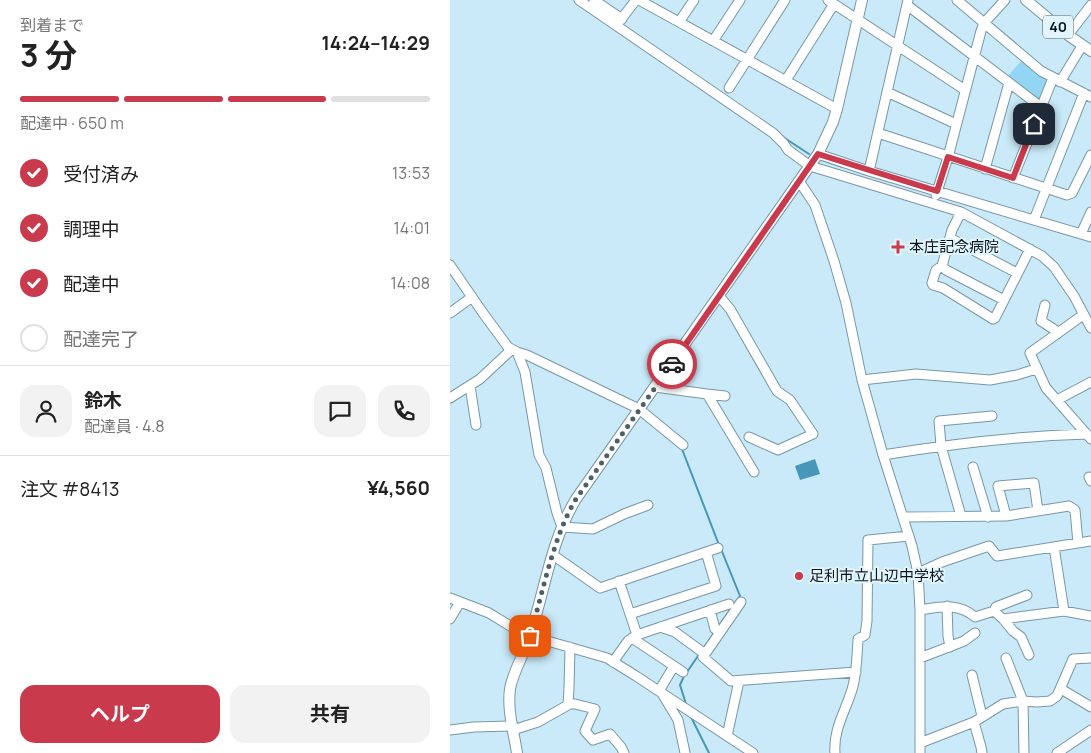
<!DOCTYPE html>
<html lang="ja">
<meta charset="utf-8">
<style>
body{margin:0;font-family:Manrope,"Noto Sans JP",sans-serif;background:#f2f2f2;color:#222;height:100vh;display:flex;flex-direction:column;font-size:19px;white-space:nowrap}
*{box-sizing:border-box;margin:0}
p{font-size:16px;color:#767676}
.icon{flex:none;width:28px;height:28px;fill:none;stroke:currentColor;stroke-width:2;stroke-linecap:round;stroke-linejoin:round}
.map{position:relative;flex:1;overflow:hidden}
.panel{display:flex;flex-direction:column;background:#fff;width:450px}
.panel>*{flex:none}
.pin{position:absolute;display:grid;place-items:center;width:42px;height:42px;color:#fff;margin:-21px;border-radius:10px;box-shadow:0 2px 8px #0006}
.courier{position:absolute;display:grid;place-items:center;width:50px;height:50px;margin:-25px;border:4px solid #ca3a4d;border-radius:50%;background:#fff;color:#222;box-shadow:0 1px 6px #0007}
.summary em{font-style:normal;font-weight:700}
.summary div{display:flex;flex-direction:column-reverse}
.summary{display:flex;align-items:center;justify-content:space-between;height:85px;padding:0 20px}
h1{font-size:32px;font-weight:700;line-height:38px}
.bar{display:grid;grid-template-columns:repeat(4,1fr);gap:8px 5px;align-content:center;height:60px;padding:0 20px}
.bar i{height:6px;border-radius:4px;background:#e0e0e0}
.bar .selected{background:#ca3a4d}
.bar p{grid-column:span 4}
.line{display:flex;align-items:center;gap:12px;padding:0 20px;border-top:1px solid #e0e0e0}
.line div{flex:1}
.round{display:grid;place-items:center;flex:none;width:52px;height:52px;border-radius:15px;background:#f2f2f2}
ol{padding:0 20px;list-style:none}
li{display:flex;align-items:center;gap:15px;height:55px}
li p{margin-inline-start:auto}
li .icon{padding:5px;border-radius:50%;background:#ca3a4d;color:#fff;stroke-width:4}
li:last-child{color:#767676}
li i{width:28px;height:28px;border:2px solid #e0e0e0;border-radius:50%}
.primary-button{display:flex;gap:10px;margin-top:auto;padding:10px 20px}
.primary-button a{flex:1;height:58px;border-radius:15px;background:#ca3a4d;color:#fff;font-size:20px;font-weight:700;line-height:58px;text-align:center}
.primary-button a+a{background:#f2f2f2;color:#222}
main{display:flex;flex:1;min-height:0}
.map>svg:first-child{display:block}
.green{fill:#93d6f4}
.water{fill:#4797b8}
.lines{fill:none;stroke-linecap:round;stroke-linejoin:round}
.stream{stroke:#4797b8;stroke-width:2}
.minor-casing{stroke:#7997a4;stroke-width:11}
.major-casing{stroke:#7997a4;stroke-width:12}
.minor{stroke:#fff;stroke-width:9}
.major{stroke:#fff;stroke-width:10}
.done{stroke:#4d6068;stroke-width:5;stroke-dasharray:0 9}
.route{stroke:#ca3a4d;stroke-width:6}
.poi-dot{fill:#ca3a4d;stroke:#e2f5fe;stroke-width:2}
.labels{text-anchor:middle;stroke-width:4;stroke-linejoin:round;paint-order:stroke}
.shield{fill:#e2f5fe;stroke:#4b585e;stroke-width:1}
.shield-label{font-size:14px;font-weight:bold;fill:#0a151a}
.poi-label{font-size:15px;fill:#0a151a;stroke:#e2f5fe;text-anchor:start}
</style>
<main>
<section class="panel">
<div class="summary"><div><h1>3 分</h1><p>到着まで</p></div><em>14:24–14:29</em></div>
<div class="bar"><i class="selected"></i><i class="selected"></i><i class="selected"></i><i></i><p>配達中 · 650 m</p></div>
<ol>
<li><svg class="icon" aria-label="check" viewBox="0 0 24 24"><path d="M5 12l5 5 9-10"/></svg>受付済み<p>13:53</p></li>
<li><svg class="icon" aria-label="check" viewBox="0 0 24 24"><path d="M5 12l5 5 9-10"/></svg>調理中<p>14:01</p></li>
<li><svg class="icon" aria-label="check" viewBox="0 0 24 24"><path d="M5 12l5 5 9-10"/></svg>配達中<p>14:08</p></li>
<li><i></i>配達完了</li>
</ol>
<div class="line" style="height:90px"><a class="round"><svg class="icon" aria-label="person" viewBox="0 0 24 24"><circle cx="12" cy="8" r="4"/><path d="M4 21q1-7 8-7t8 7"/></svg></a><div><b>鈴木</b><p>配達員 · 4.8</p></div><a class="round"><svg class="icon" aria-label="chat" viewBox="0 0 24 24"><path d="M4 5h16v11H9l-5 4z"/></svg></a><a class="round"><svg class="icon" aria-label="phone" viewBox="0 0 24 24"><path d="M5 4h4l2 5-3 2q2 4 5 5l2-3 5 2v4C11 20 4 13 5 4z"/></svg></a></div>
<div class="line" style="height:65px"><div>注文 #8413</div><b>¥4,560</b></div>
<div class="primary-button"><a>ヘルプ</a><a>共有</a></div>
</section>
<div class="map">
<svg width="641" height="753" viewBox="0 0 641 753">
<rect width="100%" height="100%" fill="#caeaf9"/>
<!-- green -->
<path class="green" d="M 572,60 L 598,80 L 591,98 L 588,99 L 558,76 Z"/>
<!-- water -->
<path class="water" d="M 365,459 L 370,474 L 350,480 L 345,466 Z"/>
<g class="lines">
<!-- stream -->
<path class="stream" d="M 330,135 L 359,154
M 372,160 L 393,167
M 230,447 L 232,449 L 269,545
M 268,627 L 290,596 L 271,549
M 253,649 L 264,633
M 237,672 L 250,653
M 234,676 L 230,685 L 236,704
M 241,717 L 259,753"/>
<defs>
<path id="minor" d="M 129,0 L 323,133 L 334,144 L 338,150 L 360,166 L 511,212 L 592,256 L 604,267 L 624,296 L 641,328
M 144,0 L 172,19
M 189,0 L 387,109
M 378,0 L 515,90
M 507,0 L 591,71 L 641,97
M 457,5 L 591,107
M 169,22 L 186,0
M 229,22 L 244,0
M 618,35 L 641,5
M 263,41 L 290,0
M 336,80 L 384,4
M 610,82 L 632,46
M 279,88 L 335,0
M 437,92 L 506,124
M 428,133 L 617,195 L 622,193 L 641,155
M 368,154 L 419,171 L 641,237
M 535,169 L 559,83
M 419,171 L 458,0
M 563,178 L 603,78
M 349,181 L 365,205 L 384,261 L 396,303 L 412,380 L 433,455 L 462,546 L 468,573 L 470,610 L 470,753
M 486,195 L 498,157 L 531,31 L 534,23 L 555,0
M 511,212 L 502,230 L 492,266 L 486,270 L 482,283 L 483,285 L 493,288 L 543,319 L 545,318 L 580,249
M 584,220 L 634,93
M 631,234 L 641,212
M 500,238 L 567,273
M 0,265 L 33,313 L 58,347 L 67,352 L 77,355 L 189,409 L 233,445
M 492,266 L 496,270 L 554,300
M 269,296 L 280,309 L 327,391 L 340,400 L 363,434 L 328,450 L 299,437
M 595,305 L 591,321 L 605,330 L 607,334
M 0,313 L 22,297
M 633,315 L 580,353 L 596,388 L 641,439
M 67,352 L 75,372 L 89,455 L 96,468 L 107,513 L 112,527 L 143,529 L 174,514 L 198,505
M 412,380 L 466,374 L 540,380 L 567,375 L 586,369
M 20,386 L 26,425
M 205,387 L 257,394 L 304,472
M 257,394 L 275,396
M 0,398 L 30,379 L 61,350
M 607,400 L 641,382
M 433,455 C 500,444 568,436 637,434
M 523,467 L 538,517
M 639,477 L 641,481
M 511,516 L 491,446 L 489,421 L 542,416
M 556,516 L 548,486 L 584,483 L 588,511
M 453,517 L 556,516 L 619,506 L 625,510 L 628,543
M 604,547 L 614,611
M 103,555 L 150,588 L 268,548
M 468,573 L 492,562 L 539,546 L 547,556 L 641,541
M 169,581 L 187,635
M 0,598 L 39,613 L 70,632 L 80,636 L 157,658 L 186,676 L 303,753
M 291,602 L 253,657 L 281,681 L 406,672
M 497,606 L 498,636 L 500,647
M 260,610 L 265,629 L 270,632
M 470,610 C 490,607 508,602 525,617 L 544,611 L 553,619 L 614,611 L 641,616
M 544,611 L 546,607 L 577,595
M 180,614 L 266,586 L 256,552
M 0,619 L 10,602
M 553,619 L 563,631 L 571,637 L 579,655
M 210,627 L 225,632 L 255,654
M 182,638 L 233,672
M 470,658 L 514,641 L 525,633
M 556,658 L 573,701 L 574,753
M 163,662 L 178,641 L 187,635 L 279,604
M 522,675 L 532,716
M 611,689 L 641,707
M 209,691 L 224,666
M 213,695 L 228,720 L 235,753
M 118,704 L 125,704 L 145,709 L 135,731 L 143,740 L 160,734 L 171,747 L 174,753
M 524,722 L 531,747 L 532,753
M 0,730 L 24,727 L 63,726
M 63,730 L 88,722 L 118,705 L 119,689 L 120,647
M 277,736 L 289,681
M 470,743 L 524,722 L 553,704 L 573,701 L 587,702 L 600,701 L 607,696 L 623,659 L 641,658
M 385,753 C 383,728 397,709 403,686 C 407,671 407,654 408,639 L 415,635 L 417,621 L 418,540 L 459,536
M 607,753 L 641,730"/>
<path id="major" d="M 576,0 L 618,35 L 641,51
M 67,753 C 64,733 57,710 60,689 C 63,671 75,653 80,635 C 95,590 101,540 126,499 L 368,154 L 383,122 L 387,109 L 412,0"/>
</defs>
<!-- minor casing -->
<use href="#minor" class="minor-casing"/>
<!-- major casing -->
<use href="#major" class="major-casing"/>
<!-- minor -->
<use href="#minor" class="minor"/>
<!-- major -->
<use href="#major" class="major"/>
</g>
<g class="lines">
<!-- done -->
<path class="done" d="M 80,636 C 93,592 103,537 126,499 L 222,364"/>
<!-- route -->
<path class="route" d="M 222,364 L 368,154 L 419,170 L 487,191 L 498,157 L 563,178 L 584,124"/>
</g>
<!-- markers -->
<g class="poi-dot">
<path d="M445.5 239.5h5v5h5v5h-5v5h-5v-5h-5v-5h5z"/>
<circle cx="349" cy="576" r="5"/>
</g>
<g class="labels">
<!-- shield labels -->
<rect class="shield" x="593" y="15.5" width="30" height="23" rx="4"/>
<g class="shield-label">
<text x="608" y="32">40</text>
</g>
<!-- poi labels -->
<g class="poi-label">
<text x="459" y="252">本庄記念病院</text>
<text x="359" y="581">足利市立山辺中学校</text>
</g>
</g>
</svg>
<div class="pin" style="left:80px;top:636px;background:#ea580c"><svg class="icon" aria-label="bag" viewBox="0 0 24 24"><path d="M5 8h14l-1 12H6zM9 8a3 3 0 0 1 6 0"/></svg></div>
<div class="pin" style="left:584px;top:124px;background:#1f2937"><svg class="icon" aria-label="home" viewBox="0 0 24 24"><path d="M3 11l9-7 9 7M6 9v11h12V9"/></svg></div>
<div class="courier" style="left:222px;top:364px"><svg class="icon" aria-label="car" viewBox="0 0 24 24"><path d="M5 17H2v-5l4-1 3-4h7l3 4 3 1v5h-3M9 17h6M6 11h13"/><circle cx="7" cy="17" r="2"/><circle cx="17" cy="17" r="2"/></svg></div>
</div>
</main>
